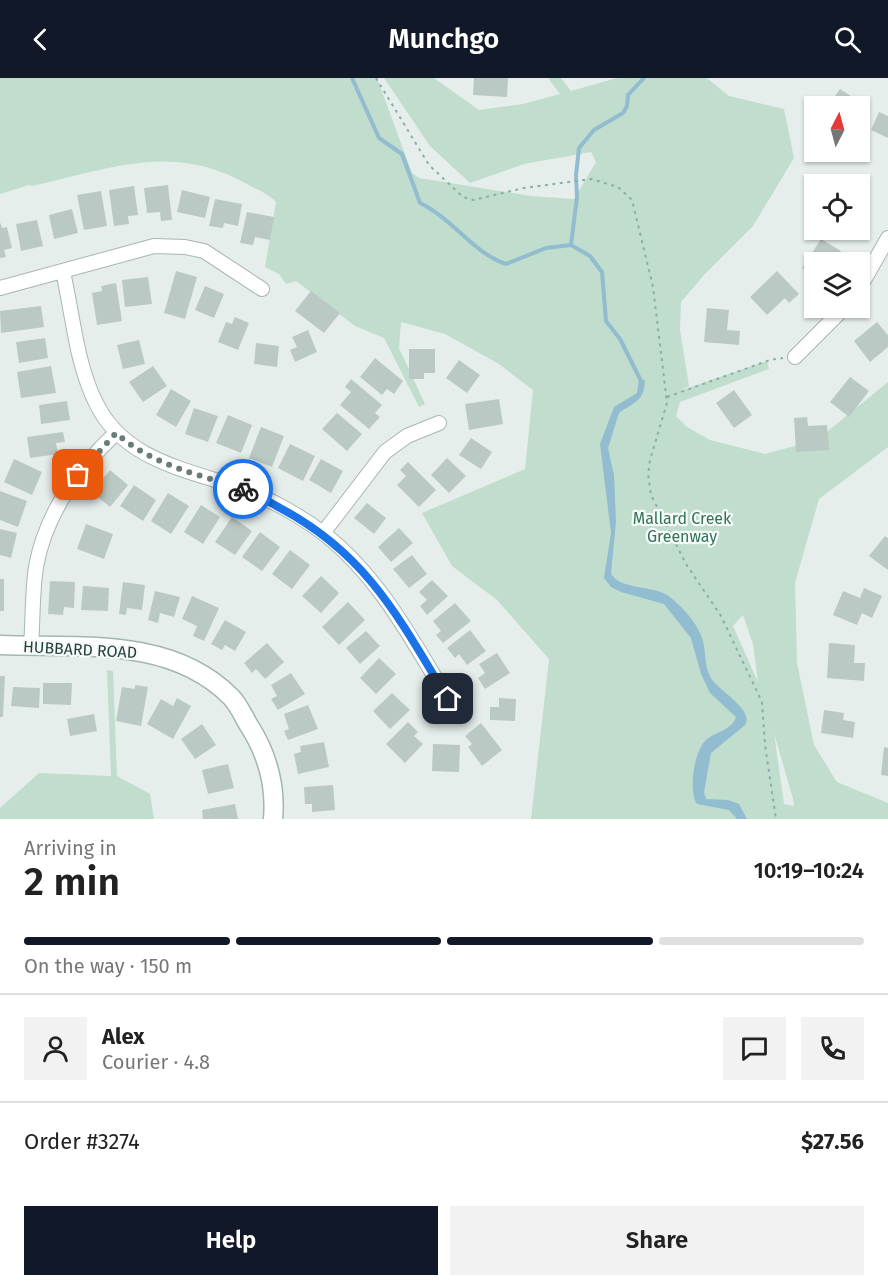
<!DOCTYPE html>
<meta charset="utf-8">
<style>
body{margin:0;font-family:"Fira Sans",sans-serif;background:#f2f2f2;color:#222;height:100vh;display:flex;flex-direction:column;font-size:22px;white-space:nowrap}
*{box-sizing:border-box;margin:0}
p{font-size:20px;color:#767676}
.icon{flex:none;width:33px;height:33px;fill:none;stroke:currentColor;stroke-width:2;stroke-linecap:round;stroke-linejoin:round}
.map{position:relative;height:741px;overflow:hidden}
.sheet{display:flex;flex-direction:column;background:#fff;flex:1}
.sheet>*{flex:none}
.needle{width:39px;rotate:6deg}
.fabs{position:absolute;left:804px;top:18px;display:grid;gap:12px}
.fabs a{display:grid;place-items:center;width:66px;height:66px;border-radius:0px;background:#fff;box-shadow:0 2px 4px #0004;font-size:30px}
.pin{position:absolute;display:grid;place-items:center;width:51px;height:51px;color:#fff;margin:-26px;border-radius:12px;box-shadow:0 3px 9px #0006}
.courier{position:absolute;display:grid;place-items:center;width:60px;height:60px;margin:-30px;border:4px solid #1a73e8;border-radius:50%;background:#fff;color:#222;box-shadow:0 2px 8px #0007}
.headline em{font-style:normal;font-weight:600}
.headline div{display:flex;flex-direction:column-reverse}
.headline{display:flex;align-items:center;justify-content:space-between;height:102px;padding:0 24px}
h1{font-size:39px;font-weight:600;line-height:45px}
.bar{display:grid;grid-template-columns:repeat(4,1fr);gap:9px 6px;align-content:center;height:72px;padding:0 24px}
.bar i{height:8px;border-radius:4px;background:#e0e0e0}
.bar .on{background:#111827}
.bar p{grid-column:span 4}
.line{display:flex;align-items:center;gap:15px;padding:0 24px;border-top:2px solid #e0e0e0}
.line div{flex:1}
.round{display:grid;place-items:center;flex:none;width:63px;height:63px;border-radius:0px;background:#f2f2f2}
.button{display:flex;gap:12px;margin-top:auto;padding:12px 24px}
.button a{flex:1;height:69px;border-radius:0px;background:#111827;color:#fff;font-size:24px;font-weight:600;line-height:69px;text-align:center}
.button a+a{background:#f2f2f2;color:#222}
header{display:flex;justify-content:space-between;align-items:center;height:78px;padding:0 24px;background:#111827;color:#fff;font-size:27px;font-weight:600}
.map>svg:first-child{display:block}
.green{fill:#c0ddcd;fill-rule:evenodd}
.water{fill:#92bccf}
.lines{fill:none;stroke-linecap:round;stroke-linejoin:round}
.stream{stroke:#92bccf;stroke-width:4}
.building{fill:#bbc9c5}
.street-casing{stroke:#a8b6b4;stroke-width:16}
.secondary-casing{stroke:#a2b6b2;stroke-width:21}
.path{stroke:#88b0aa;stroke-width:2;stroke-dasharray:3 4.5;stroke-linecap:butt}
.street{stroke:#fff;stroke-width:14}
.secondary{stroke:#fff;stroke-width:18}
.done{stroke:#697c7a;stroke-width:6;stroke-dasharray:0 10.8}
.route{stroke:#1a73e8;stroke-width:8}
.labels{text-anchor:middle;stroke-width:4.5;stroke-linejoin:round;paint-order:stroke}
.park-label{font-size:16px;fill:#327456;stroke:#f6faf9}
.street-label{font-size:16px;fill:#253f3c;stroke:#f6faf9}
</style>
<header><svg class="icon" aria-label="back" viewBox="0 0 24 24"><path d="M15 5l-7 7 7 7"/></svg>Munchgo<svg class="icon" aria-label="search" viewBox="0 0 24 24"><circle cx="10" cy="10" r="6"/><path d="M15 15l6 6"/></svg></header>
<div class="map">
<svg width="888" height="741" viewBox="0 0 888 741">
<rect width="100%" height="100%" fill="#e6eeec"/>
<!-- green -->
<path class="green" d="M 0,0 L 377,0 L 412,95 L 419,100 L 531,118 L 574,121 L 596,84 L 591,74 L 524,86 L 470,105 L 430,68 L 384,0 L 434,0 L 479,32 L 523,26 L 560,16 L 548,0 L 561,0 L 571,13 L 617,0 L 707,0 L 729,18 L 784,31 L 794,80 L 753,148 L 704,197 L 681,224 L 680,252 L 689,308 L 679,313 L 767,283 L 769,291 L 680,324 L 676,338 L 687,349 L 710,362 L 765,376 L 817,362 L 888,304 L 888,369 L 819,421 L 795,505 L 797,585 L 814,667 L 837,704 L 888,725 L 888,741 L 531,741 L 549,581 L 497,522 L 452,488 L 422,435 L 525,391 L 533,312 L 499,286 L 445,256 L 401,244 L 399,270 L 425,326 L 419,329 L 384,260 L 355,248 L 296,203 L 286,206 L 279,196 L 265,189 L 276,124 C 268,115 255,111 245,105 C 172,64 108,91 32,108 L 29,107 L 0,116 ZM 743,537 L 753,566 L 758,604 L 733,548 ZM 774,655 L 793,721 L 794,728 L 784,726 Z
M 107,592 L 113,593 L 117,698 L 150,716 L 154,741 L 0,741 L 0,730 L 39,695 L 111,698 Z"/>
<!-- water -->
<path class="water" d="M 639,302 L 645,302 C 644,324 634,324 619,335 L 608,370 L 614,397 L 616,444 L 611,495 C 617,511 654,508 667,517 C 682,527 702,550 704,568 C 706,582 705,592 713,603 C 723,615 754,633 745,647 L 711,675 L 704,714 L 706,721 L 728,722 L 739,726 L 747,741 L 737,741 L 729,732 L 697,726 C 688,713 694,673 706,662 C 715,654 732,652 736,639 L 710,615 L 701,596 L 691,560 L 664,526 L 621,514 L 611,509 L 604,500 L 611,455 L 600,366 L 614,329 L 637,315 Z"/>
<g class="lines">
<!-- stream -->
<path class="stream" d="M 352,0 L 379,60 L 402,76 L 420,125 C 453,141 473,175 506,186 L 546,170 L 571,167 L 590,178 L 602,194 L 606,243 L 620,261 L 642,305
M 571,167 L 577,119 L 576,97 L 579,70 L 594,52 L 623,35 L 627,28 L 628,17 L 644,0"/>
</g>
<!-- building -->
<path class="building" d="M 474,0 L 508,0 L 507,19 L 473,17 Z
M 840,11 L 863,26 L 860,32 L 860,28 L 828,28 Z
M 879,34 L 888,38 L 888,60 L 871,52 Z
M 168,107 L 172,142 L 161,143 L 160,134 L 147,135 L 144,110 Z
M 134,108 L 138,137 L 128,138 L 129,146 L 114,148 L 109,112 Z
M 182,112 L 210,119 L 205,140 L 177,134 Z
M 101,113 L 107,148 L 84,152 L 77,117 Z
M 860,113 L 870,117 L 860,141 Z
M 215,121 L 242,126 L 238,148 L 224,145 L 223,150 L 209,148 Z
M 72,131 L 78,155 L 54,161 L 49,137 Z
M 247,134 L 274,139 L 270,162 L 255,159 L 253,167 L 240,165 Z
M 37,142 L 43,168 L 21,173 L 16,146 Z
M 0,144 L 2,150 L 7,149 L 12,170 L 4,172 L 6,179 L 0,180 Z
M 821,161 L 841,173 L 834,184 L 814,184 L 814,198 L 802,190 Z
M 176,193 L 197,199 L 185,241 L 164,235 Z
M 777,193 L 799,216 L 789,225 L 785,220 L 767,237 L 750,219 Z
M 148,199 L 152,226 L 125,229 L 122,202 Z
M 116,205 L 122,243 L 97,247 L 92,215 L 102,213 L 101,208 Z
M 205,208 L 224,216 L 214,240 L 195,232 Z
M 311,213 L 340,235 L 324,255 L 295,233 Z
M 41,228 L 44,249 L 1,255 L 0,233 Z
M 707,230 L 729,232 L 727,252 L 740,253 L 739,267 L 704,264 Z
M 235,239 L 249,245 L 238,272 L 218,264 L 226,244 L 232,246 Z
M 877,244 L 888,257 L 888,269 L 870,284 L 854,263 Z
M 308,252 L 317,274 L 295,284 L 290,272 L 297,269 L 292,259 Z
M 45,260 L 48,280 L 19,285 L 16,264 Z
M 139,262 L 145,286 L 123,291 L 117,267 Z
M 256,265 L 279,268 L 277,289 L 254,286 Z
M 409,271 L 435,271 L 435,295 L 424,295 L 424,301 L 409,301 Z
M 375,280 L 403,303 L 394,316 L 387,311 L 382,317 L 360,299 Z
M 459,282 L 480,297 L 467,315 L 446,300 Z
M 51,288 L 56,315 L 21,320 L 17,294 Z
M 153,288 L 167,308 L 143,324 L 129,304 Z
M 850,299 L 869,313 L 849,339 L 830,324 Z
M 351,301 L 382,327 L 375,335 L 380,339 L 369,351 L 340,327 L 351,314 L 345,309 Z
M 171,311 L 191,323 L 176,349 L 156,337 Z
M 734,312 L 752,337 L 734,350 L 716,325 Z
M 499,321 L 503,346 L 469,352 L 465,326 Z
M 67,323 L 70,342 L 41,346 L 39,327 Z
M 194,330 L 218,338 L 208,364 L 185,356 Z
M 337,335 L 362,356 L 347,373 L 322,351 Z
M 228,337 L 252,347 L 241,375 L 216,365 Z
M 807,339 L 808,348 L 827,347 L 829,372 L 796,374 L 794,340 Z
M 261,349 L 284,358 L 272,389 L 249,380 Z
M 63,354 L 65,364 L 56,365 L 58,376 L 30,380 L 27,359 Z
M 471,360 L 492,374 L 481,391 L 459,377 Z
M 290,366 L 315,378 L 303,403 L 278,390 Z
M 447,380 L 466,398 L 449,415 L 431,397 Z
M 14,381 L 42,394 L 32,417 L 4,404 Z
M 321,381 L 343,393 L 331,415 L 309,402 Z
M 408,384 L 436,412 L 419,429 L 397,407 L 406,398 L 400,392 Z
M 110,392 L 128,407 L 110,429 L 92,414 Z
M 134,407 L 156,422 L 143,443 L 120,428 Z
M 0,413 L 27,423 L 18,449 L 0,442 Z
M 168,415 L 189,428 L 171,456 L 151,443 Z
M 367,425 L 386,440 L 374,456 L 354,440 Z
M 201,427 L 220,439 L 203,466 L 184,454 Z
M 232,439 L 252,453 L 235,477 L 215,464 Z
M 86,446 L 113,456 L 104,481 L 77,471 Z
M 399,450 L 413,465 L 391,484 L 378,469 Z
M 0,451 L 17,455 L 11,480 L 0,477 Z
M 260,454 L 280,469 L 262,493 L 242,479 Z
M 885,458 L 888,460 L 888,492 L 869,478 Z
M 290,472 L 310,487 L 292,511 L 272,496 Z
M 412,477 L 427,496 L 409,510 L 393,491 Z
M 321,498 L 339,515 L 321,535 L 302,518 Z
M 0,501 L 4,501 L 4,533 L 0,533 Z
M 432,502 L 448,518 L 427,537 L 420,528 L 427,522 L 419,514 Z
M 50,503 L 75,504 L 74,530 L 64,529 L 63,537 L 48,536 Z
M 123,504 L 145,507 L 142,532 L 127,530 L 126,537 L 119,536 Z
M 83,508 L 109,510 L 108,533 L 81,532 Z
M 864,510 L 882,518 L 872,540 L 862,535 L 857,547 L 833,537 L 843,513 L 860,520 Z
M 155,513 L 180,519 L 174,539 L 160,535 L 158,545 L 148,542 Z
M 192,518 L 219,530 L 204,563 L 193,558 L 197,548 L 182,541 Z
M 348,524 L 365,542 L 339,567 L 322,549 Z
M 455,525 L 471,543 L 443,565 L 436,557 L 441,553 L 433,543 Z
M 225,542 L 246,554 L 235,573 L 225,567 L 222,572 L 211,566 Z
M 470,552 L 486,573 L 467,587 L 459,576 L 455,580 L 447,570 Z
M 366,553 L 380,568 L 360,586 L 346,570 Z
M 267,565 L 284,584 L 265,601 L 256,591 L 252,595 L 244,585 Z
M 829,565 L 855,567 L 854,585 L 865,585 L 864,603 L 827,600 Z
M 497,575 L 510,595 L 485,611 L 478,600 L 485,595 L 479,586 Z
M 379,580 L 396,596 L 376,616 L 360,600 Z
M 291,595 L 305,616 L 278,632 L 271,621 L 277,618 L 271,607 Z
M 0,598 L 5,598 L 3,639 L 0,639 Z
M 43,605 L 72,605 L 71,627 L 43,626 Z
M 135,607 L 148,609 L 141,648 L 116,643 L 122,609 L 135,611 Z
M 13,609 L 40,610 L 39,630 L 11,628 Z
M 392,615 L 410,632 L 390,651 L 373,633 Z
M 177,620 L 191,628 L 173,661 L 147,646 L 161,621 L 173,628 Z
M 499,620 L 516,621 L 515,643 L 490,642 L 490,629 L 499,629 Z
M 308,627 L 318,651 L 288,662 L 284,653 L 289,651 L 284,636 Z
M 824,632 L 844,635 L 843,642 L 855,644 L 853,660 L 821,655 Z
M 94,636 L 97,653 L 70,658 L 67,641 Z
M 408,644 L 418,654 L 414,658 L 423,666 L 405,685 L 386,666 Z
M 481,645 L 502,672 L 482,688 L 468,669 L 472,666 L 465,658 Z
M 202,646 L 216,667 L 195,681 L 181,661 Z
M 324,664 L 329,689 L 298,696 L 294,676 L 301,674 L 300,668 Z
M 433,666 L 460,667 L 459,694 L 432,693 Z
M 884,669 L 888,670 L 888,698 L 881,697 Z
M 228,686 L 234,710 L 208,716 L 202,692 Z
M 333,707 L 335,732 L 312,734 L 312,726 L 305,726 L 304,709 Z
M 235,726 L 238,741 L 203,741 L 202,732 Z"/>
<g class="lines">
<defs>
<path id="street" d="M 63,194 C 73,237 76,285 96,325 C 125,385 192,392 248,413 C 272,422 302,439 323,455 C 379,498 412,562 448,621
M 860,209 L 888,160
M 0,210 L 154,168 L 185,169 L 204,173 L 262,211
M 795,279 L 844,230
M 323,455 L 385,374 L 407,358 L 439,345
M 31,568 C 33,542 32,515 36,489 C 45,437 78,390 116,355"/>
<path id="secondary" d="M 0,567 C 78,570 171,558 231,619 C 238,626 243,637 248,646 C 267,675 276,707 273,741"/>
</defs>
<!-- street casing -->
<use href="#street" class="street-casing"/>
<!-- secondary casing -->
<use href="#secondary" class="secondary-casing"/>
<!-- path -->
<path class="path" d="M 376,0 L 429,87 L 463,119 L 473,122 L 524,110 L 591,101 L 618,109 L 632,122 L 653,209 L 667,325 L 650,382 L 648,396 L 651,417 L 686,486 L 721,538 L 762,624 L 765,667 L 776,741
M 667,319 L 770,282 L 783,280"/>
<!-- street -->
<use href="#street" class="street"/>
<!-- secondary -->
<use href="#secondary" class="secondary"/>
</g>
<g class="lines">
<!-- done -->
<path class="done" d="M 78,397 L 116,355 C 152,387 197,396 243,411"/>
<!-- route -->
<path class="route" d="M 243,411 C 256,416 268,423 280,430 C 367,476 399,540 448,621"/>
</g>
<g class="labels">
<!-- park labels -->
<g class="park-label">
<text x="682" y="446">Mallard Creek<tspan x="682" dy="18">Greenway</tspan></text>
</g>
<!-- street labels -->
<g class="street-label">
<text transform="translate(80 571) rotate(3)" y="6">HUBBARD ROAD</text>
</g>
</g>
</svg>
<div class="fabs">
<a><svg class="needle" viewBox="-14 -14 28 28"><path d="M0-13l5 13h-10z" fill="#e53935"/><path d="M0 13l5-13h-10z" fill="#767676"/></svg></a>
<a><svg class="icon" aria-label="locate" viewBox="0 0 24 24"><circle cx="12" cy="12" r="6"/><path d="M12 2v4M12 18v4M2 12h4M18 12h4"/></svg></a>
<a><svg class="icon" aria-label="layers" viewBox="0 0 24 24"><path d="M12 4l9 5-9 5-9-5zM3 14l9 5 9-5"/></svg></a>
</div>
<div class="pin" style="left:78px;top:397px;background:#ea580c"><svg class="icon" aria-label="bag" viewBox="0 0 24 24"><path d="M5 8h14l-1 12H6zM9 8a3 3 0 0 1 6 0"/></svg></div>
<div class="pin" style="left:448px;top:621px;background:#1f2937"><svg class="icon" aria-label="home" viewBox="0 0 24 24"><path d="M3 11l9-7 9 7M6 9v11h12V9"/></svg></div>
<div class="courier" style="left:243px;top:411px"><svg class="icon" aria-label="bike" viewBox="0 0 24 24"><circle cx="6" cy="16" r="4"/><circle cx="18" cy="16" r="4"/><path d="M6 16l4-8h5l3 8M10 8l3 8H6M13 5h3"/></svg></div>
</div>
<section class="sheet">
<div class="headline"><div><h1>2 min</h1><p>Arriving in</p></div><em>10:19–10:24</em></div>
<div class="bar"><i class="on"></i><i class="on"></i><i class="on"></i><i></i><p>On the way · 150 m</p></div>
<div class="line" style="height:108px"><a class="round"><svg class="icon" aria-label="person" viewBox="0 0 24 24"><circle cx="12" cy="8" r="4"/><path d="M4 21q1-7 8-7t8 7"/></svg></a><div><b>Alex</b><p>Courier · 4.8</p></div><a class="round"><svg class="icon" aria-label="chat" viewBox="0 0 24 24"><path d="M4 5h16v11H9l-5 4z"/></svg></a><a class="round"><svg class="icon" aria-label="phone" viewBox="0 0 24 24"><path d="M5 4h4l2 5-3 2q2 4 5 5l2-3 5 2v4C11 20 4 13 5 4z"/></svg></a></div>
<div class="line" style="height:78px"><div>Order #3274</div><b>$27.56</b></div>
<div class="button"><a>Help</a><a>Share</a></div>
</section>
